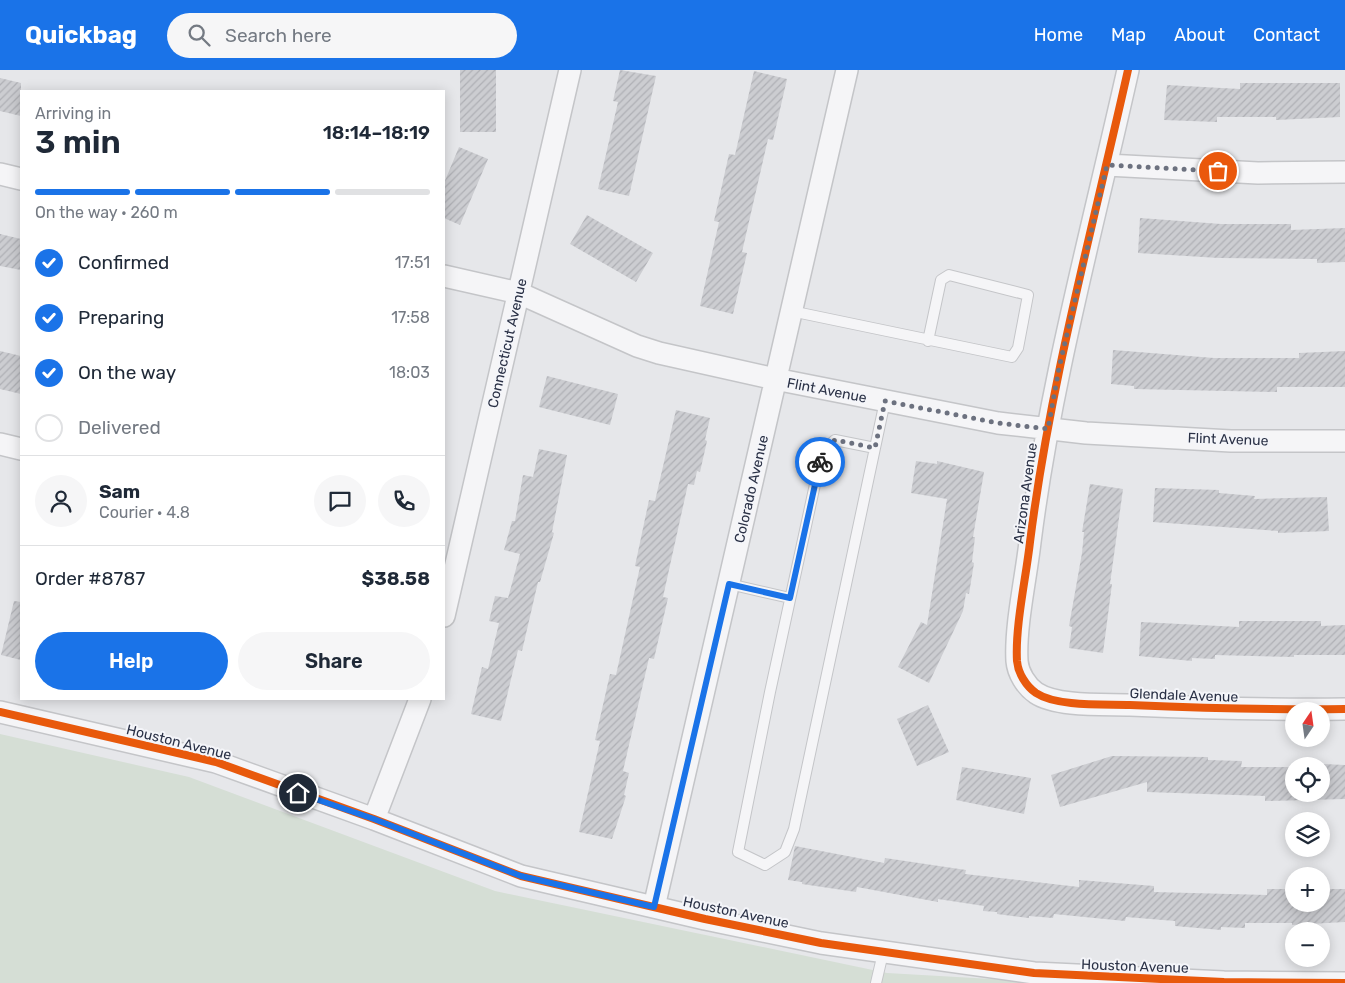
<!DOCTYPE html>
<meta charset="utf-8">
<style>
body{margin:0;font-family:Rubik,sans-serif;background:#f6f6f7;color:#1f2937;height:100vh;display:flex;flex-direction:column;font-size:19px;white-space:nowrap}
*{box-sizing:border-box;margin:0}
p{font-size:16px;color:#747a83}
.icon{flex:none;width:28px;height:28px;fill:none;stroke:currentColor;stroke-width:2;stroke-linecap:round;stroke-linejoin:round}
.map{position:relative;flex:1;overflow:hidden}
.side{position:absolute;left:20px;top:20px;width:425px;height:610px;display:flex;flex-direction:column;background:#fff;border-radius:0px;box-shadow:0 2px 12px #0003}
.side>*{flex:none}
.needle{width:32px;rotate:13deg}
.buttons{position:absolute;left:1285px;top:632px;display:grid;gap:10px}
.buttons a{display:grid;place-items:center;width:45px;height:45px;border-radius:50%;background:#fff;box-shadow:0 2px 12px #0003;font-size:25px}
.pin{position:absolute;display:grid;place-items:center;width:42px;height:42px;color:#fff;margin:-21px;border:2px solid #fff;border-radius:50%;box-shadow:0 1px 5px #0007}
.courier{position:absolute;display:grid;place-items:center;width:50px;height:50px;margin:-25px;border:4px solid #1a73e8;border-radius:50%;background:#fff;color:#222;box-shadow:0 1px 6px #0007}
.head em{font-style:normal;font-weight:600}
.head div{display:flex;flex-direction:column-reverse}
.head{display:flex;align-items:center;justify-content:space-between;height:85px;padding:0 15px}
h1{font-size:32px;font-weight:600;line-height:38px}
.bar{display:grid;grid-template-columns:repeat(4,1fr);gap:8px 5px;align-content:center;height:60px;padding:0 15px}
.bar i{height:6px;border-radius:4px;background:#e0e1e3}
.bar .current{background:#1a73e8}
.bar p{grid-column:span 4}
.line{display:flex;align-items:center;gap:12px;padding:0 15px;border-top:1px solid #e0e1e3}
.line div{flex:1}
.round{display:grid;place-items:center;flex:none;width:52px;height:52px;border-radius:26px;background:#f6f6f7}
ol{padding:0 15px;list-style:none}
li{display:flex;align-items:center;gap:15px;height:55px}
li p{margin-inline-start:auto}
li .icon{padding:5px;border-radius:50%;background:#1a73e8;color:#fff;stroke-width:4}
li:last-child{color:#747a83}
li i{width:28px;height:28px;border:2px solid #e0e1e3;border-radius:50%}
.button{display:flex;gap:10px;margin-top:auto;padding:10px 15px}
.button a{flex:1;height:58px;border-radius:30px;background:#1a73e8;color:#fff;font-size:20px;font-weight:600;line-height:58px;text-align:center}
.button a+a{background:#f6f6f7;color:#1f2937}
header{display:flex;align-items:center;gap:30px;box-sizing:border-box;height:70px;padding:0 25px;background:#1a73e8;color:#fff}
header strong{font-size:24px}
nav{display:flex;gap:28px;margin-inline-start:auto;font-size:18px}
.search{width:350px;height:45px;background:#f6f6f7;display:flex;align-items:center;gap:12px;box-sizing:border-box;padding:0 18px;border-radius:28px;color:#747a83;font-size:19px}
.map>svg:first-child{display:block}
.green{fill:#d5ded5}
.building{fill:url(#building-hatch)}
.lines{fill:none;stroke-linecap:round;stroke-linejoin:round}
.lane-casing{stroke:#c4c5c8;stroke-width:12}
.street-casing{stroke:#c4c5c8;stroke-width:24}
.lane{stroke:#f5f5f7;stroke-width:10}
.street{stroke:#f5f5f7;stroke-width:21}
.cycleway-casing{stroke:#f4f5f9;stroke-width:11}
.cycleway{stroke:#e8590c;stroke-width:8}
.done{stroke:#6c717f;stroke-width:5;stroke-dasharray:0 9}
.route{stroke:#1a73e8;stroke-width:6}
.labels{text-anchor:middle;stroke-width:4;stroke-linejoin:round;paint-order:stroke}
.street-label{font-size:14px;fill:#2a3146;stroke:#f4f5f9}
</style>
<header>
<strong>Quickbag</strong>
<div class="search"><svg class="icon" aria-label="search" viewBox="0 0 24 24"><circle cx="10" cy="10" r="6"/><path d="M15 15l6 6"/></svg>Search here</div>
<nav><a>Home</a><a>Map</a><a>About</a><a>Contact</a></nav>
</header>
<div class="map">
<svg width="1345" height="913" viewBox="0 0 1345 913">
<defs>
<pattern id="building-hatch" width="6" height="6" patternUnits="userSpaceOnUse" patternTransform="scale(1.25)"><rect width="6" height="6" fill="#cccdd1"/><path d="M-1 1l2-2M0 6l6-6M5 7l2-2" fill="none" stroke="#afb0b5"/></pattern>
</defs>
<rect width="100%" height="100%" fill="#e6e7ea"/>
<!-- green -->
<path class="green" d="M 0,664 L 189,707 L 495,821 L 887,903 L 1061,913 L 0,913 Z"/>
<!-- building -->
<path class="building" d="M 460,0 L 496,0 L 496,62 L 460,62 Z
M 620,0 L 656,6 L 629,126 L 598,119 L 618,32 L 613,31 Z
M 754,1 L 787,9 L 773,70 L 768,69 L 742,182 L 747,183 L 733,244 L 700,236 L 719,152 L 714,151 L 729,84 L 735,85 Z
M 0,8 L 21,13 L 21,46 L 0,41 Z
M 1240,13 L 1340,13 L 1340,47 L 1276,50 L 1276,47 L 1217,47 L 1217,52 L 1164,50 L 1167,15 L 1240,19 Z
M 459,77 L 488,89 L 460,155 L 444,148 L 444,113 Z
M 587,145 L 653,183 L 636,212 L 570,174 Z
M 1140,148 L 1221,154 L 1291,154 L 1291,160 L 1345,158 L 1345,192 L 1317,193 L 1317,189 L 1219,188 L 1138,183 Z
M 0,164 L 21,169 L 21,200 L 0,196 Z
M 1113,280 L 1214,288 L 1299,288 L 1299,283 L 1345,281 L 1345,317 L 1277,317 L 1277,322 L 1134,319 L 1134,316 L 1111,314 Z
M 0,281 L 21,286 L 21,324 L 0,319 Z
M 547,306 L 618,324 L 610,355 L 539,337 Z
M 676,340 L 710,348 L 705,370 L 707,371 L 700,402 L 697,401 L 694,415 L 688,414 L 663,527 L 668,528 L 662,554 L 654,589 L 649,588 L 623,701 L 629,703 L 624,725 L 626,726 L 612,769 L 579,762 L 600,671 L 595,670 L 610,604 L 616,605 L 640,497 L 635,496 L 649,430 L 655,431 Z
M 539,379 L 567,385 L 552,462 L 554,463 L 540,512 L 538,512 L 522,581 L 518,580 L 501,651 L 471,644 L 482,597 L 488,599 L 499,553 L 489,551 L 495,526 L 508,528 L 520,484 L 504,480 L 512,451 L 515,451 L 523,405 L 533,407 Z
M 916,391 L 937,394 L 937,391 L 984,402 L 973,467 L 975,467 L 972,492 L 974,493 L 969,524 L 966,523 L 963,541 L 929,613 L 898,597 L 921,552 L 927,555 L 947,429 L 911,423 Z
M 1090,414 L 1123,419 L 1110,514 L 1112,514 L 1103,583 L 1069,578 L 1072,557 L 1069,556 L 1082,483 L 1084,462 L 1082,462 Z
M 1155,418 L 1219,420 L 1219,423 L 1255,426 L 1254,429 L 1327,427 L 1329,461 L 1278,463 L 1278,461 L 1153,452 Z
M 14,531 L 21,532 L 21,590 L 1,585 Z
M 1239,551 L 1321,551 L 1321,556 L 1345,555 L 1345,585 L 1294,585 L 1294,587 L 1215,585 L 1215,589 L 1192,588 L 1192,591 L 1139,586 L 1141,552 L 1239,557 Z
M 928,635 L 949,682 L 917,696 L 897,649 Z
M 1112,686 L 1208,687 L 1208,690 L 1242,691 L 1241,697 L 1294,697 L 1294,724 L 1321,724 L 1321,696 L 1301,696 L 1301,693 L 1345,695 L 1345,729 L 1265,731 L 1265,726 L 1147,722 L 1147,712 L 1060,737 L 1051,705 Z
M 962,697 L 1031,708 L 1024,744 L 956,730 Z
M 795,776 L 884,793 L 885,788 L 966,800 L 965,804 L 1079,817 L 1079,810 L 1154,816 L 1154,822 L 1267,825 L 1267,819 L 1294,819 L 1294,834 L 1321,834 L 1321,819 L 1345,819 L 1345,852 L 1292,855 L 1292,853 L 1245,853 L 1245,858 L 1221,857 L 1221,860 L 1175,856 L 1175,851 L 1126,847 L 1125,851 L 1054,844 L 1053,848 L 1029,846 L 1029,848 L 997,844 L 997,842 L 983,841 L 984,836 L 938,829 L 938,832 L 857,817 L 856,822 L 802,814 L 802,812 L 788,810 Z"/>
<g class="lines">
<defs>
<path id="lane" d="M 791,241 L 1012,287 L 1018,278 L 1028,225 L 949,205 L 941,210 L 928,271
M 875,378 L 835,370 L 822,382 L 770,622 L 738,782 L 765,795 L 785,782 L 794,759 L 875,378 L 885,331
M 729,514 L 790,528
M 876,913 L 883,883"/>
<path id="street" d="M 1128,0 C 1093,157 1050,313 1030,472 C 1026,508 1015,556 1017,591 C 1018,603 1026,616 1036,623 C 1057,637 1105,634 1130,635 C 1202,638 1273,640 1345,639
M 1107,95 L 1258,103 L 1345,102
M 0,104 L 21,109
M 444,206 L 519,223 L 637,276 L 659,283 L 775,309 L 998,353 L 1086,363 L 1231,371 L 1345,371
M 0,374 L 21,379
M 444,546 L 570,0
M 0,642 L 216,692 L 374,749 L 521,806 L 705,849 L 821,873 L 1034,903 L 1224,912 L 1345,913
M 374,749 L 420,629
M 654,837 L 847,0"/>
</defs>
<!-- lane casing -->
<use href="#lane" class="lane-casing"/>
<!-- street casing -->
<use href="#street" class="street-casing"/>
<!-- lane -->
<use href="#lane" class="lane"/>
<!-- street -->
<use href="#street" class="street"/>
<defs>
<path id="cycleway" d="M 1128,0 C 1093,157 1050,313 1030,472 C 1026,508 1015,556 1017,591 C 1018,603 1026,616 1036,623 C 1057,637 1105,634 1130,635 C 1202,638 1273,640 1345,639
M 0,642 L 216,692 L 374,749 L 521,806 L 705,849 L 821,873 L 1034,903 L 1224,912 L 1345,913"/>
</defs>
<!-- cycleway casing -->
<use href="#cycleway" class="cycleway-casing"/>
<!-- cycleway -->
<use href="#cycleway" class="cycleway"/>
</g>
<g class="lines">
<!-- done -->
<path class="done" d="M 820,392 L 822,382 L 835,370 L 875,378 L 885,331 L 998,353 L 1048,359 L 1059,298 L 1107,95 L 1218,101"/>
<!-- route -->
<path class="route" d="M 298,723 L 374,749 L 521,806 L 654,837 L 729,514 L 790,528 L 820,392"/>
</g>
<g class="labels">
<!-- street labels -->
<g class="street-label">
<text transform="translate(507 273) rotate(-77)" y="5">Connecticut Avenue</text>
<text transform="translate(827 320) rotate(11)" y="5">Flint Avenue</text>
<text transform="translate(1228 369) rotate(2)" y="5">Flint Avenue</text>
<text transform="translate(751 419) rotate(-77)" y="5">Colorado Avenue</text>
<text transform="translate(1025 423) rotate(-82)" y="5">Arizona Avenue</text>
<text transform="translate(1184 625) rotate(2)" y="5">Glendale Avenue</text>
<text transform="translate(179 672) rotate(14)" y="5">Houston Avenue</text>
<text transform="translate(736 842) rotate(12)" y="5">Houston Avenue</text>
<text transform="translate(1135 896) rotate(2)" y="5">Houston Avenue</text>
</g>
</g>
</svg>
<div class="buttons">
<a><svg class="needle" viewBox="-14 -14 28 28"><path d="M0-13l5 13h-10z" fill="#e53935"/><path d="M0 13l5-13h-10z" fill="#747a83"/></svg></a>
<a><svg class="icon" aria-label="locate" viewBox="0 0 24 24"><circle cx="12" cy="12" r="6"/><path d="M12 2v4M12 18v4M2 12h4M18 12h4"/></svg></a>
<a><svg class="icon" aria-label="layers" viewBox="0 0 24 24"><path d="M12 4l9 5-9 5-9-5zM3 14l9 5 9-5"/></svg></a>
<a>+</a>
<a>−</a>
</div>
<div class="pin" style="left:1218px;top:101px;background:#ea580c"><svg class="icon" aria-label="bag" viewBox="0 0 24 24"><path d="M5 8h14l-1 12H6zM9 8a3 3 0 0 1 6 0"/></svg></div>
<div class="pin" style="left:298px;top:723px;background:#1f2937"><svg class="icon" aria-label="home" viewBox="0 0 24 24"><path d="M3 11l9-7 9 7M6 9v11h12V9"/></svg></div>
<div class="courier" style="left:820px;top:392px"><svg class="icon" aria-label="bike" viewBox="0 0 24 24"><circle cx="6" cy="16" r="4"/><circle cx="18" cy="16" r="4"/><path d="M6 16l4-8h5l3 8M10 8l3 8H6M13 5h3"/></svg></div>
<section class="side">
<div class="head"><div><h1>3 min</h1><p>Arriving in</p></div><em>18:14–18:19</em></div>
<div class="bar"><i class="current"></i><i class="current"></i><i class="current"></i><i></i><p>On the way · 260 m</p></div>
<ol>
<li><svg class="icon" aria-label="check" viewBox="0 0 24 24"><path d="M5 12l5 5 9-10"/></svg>Confirmed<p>17:51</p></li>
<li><svg class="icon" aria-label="check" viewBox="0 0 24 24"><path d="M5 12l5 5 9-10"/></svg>Preparing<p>17:58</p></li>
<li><svg class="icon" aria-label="check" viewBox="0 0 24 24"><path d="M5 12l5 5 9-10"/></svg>On the way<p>18:03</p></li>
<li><i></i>Delivered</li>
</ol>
<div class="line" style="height:90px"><a class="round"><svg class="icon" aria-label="person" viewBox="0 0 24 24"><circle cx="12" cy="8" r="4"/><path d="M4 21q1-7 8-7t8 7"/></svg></a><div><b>Sam</b><p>Courier · 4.8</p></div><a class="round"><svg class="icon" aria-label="chat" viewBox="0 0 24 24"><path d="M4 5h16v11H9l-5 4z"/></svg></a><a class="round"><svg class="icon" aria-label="phone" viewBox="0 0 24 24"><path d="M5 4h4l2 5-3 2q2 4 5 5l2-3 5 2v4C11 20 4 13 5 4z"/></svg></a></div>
<div class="line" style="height:65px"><div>Order #8787</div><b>$38.58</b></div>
<div class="button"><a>Help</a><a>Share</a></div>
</section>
</div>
